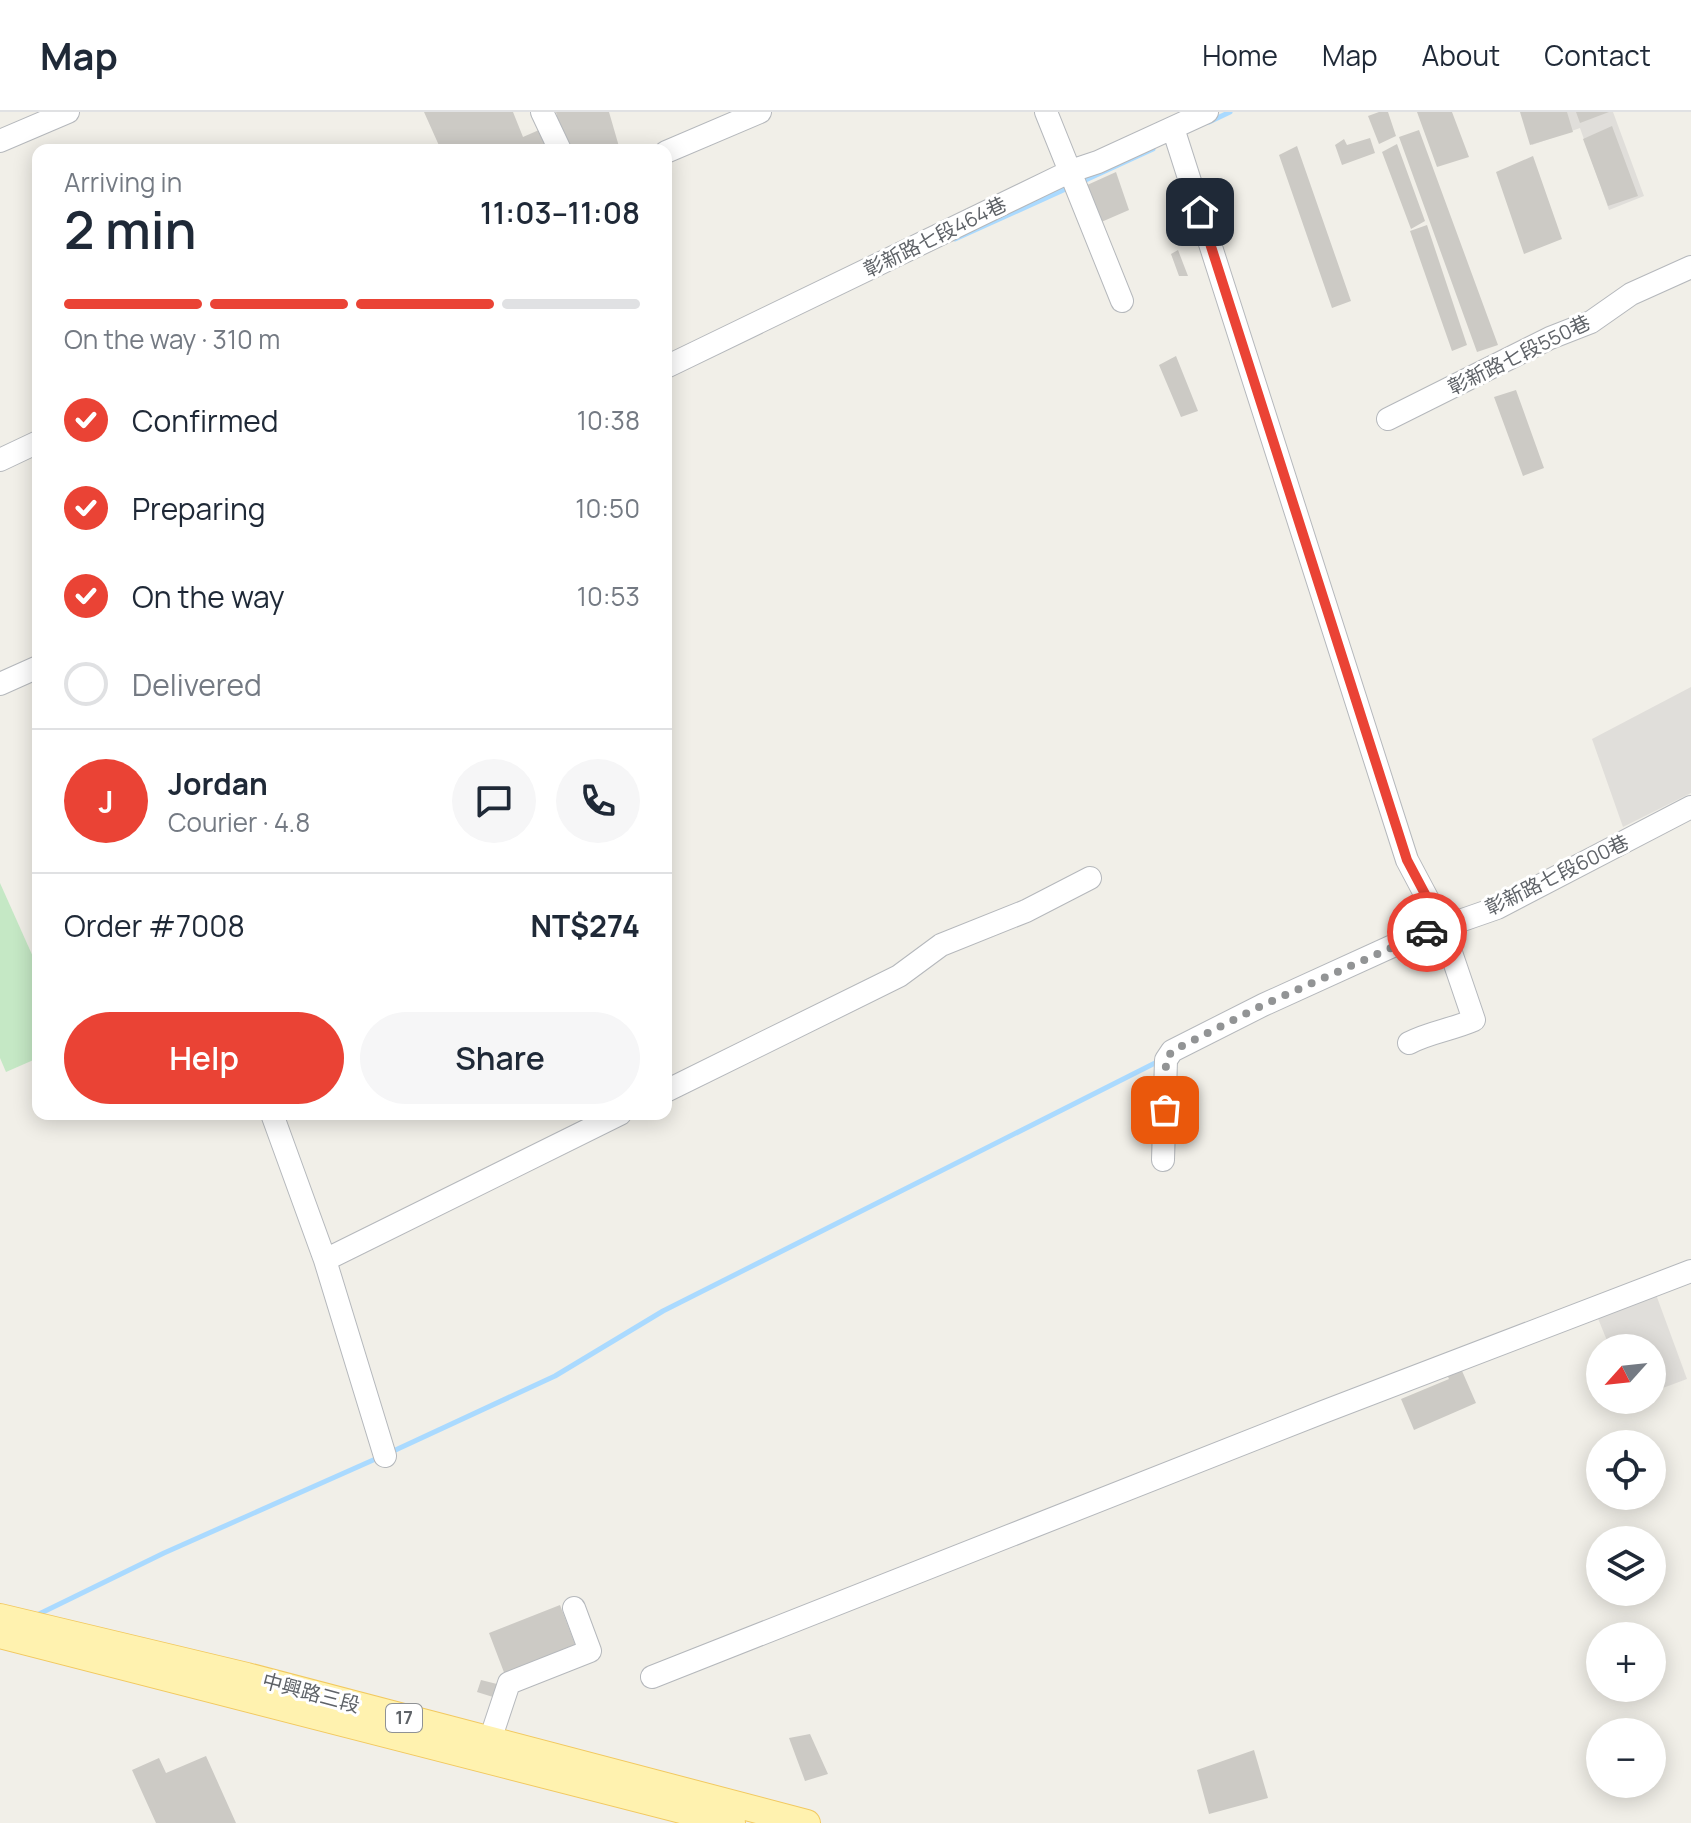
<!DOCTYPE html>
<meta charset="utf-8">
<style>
body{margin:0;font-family:Manrope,"Noto Sans TC",sans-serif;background:#f6f6f7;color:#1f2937;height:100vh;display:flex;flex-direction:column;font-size:30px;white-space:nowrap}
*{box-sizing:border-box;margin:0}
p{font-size:26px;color:#747a83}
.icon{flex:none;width:44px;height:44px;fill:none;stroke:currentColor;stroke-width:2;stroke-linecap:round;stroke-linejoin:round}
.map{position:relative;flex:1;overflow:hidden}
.sheet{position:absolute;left:32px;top:32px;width:640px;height:976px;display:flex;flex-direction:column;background:#fff;border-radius:16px;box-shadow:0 4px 20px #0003}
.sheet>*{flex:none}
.needle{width:52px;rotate:243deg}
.tools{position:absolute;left:1586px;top:1222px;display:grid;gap:16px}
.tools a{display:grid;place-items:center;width:80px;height:80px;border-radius:50%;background:#fff;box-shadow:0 4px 20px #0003;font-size:40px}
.pin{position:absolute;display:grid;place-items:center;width:68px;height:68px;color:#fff;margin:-34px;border-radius:16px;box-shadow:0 4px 12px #0006}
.courier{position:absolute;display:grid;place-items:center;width:80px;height:80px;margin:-40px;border:6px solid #ea4335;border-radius:50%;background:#fff;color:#222;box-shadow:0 2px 10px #0007}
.head em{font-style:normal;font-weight:600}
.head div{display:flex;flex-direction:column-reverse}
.head{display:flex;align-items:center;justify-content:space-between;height:136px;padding:0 32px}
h1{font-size:52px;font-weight:600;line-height:60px}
.bar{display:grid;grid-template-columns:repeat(4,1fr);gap:12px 8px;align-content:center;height:96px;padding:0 32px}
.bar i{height:10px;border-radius:6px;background:#e0e1e3}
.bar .on{background:#ea4335}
.bar p{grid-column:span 4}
.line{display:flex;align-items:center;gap:20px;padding:0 32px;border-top:2px solid #e0e1e3}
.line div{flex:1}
.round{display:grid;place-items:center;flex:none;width:84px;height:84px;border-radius:42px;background:#f6f6f7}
ol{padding:0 32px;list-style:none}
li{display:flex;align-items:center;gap:24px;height:88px}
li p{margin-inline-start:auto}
li .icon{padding:8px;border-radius:50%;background:#ea4335;color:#fff;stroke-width:4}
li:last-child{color:#747a83}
li i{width:44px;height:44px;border:4px solid #e0e1e3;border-radius:50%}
.cta{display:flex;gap:16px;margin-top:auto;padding:16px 32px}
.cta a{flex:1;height:92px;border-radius:48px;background:#ea4335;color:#fff;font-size:32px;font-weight:600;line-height:92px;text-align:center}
.cta a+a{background:#f6f6f7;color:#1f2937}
header{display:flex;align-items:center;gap:48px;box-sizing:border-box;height:112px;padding:0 40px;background:#fff;border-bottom:2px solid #e0e1e3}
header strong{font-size:38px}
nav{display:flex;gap:44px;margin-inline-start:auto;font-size:28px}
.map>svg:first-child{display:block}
.industrial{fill:#e0deda}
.green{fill:#c5e8c5}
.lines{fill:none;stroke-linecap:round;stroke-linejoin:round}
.stream{stroke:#aadaff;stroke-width:5}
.building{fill:#cccac5}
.minor-casing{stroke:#b5b8bc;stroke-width:24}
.major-casing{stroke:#f2c960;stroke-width:28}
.minor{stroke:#fff;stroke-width:22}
.major{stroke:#fff2af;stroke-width:26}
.done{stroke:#929495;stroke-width:8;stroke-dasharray:0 14.4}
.route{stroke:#ea4335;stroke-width:10}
.labels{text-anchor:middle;stroke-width:6;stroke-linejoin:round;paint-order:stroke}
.shield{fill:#fff;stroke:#8f9295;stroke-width:2}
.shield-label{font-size:18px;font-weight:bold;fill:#5f6368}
.street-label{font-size:20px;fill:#5f6368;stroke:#fff}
</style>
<header>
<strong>Map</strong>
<nav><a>Home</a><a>Map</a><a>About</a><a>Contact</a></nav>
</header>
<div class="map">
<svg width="1691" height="1711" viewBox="0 0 1691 1711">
<rect width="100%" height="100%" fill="#f1efe8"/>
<!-- industrial -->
<path class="industrial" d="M 1521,0 L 1613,0 L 1644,84 L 1609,98 L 1580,16 L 1532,33 Z
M 1691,575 L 1691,681 L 1623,715 L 1592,627 Z
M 1654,1177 L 1687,1267 L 1652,1280 L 1652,1236 L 1610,1236 L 1597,1204 Z"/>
<!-- green -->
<path class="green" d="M 0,771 L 38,856 L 38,946 L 6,960 L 0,946 Z"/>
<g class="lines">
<!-- stream -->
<path class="stream" d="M 1209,10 L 1230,0
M 1079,71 L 1153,37
M 955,127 L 1070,75
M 389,1341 L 555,1264 L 663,1199 L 1161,948
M 37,1503 L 164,1441 L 380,1345"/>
</g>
<!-- building -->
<path class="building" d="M 424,0 L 513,0 L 523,25 L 539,18 L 548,38 L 441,38 Z
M 556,0 L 609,0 L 620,38 L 565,38 Z
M 1379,0 L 1388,0 L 1396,24 L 1379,32 L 1368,4 Z
M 1417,0 L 1452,0 L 1469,45 L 1437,55 Z
M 1520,0 L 1567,0 L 1573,20 L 1530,33 Z
M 1576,0 L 1609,0 L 1580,11 Z
M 1612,14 L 1638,84 L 1608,94 L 1583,27 Z
M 1419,18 L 1498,233 L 1477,240 L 1399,25 Z
M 1370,26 L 1375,41 L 1342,53 L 1335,33 L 1344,27 L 1347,33 Z
M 1397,32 L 1425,109 L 1411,117 L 1382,40 Z
M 1297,34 L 1351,189 L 1332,196 L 1279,43 Z
M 1533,44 L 1562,127 L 1524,142 L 1496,60 Z
M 1116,60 L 1129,98 L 1099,111 L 1085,74 Z
M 1427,113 L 1467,233 L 1452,239 L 1410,119 Z
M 1178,138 L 1188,164 L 1179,164 L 1171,142 Z
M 1176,244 L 1198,299 L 1181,305 L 1159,253 Z
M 1516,278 L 1544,356 L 1523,364 L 1494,285 Z
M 1459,1252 L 1476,1291 L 1414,1318 L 1401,1287 L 1449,1267 L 1445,1258 Z
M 560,1493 L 576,1535 L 505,1563 L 489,1521 Z
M 481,1568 L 497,1572 L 493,1585 L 477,1580 Z
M 810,1622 L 828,1662 L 805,1669 L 789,1626 Z
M 1254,1638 L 1268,1686 L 1209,1702 L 1197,1658 Z
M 206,1644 L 236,1711 L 156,1711 L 132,1658 L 159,1646 L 166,1661 Z"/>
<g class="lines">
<defs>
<path id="minor" d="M 542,0 L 560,38
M 1046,0 L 1122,189
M 1173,16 L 1407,748 L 1442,814 L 1474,908 C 1451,918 1430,920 1409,931
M 0,29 L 68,0
M 666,40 L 760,0
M 666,255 L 1071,59 L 1098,50 L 1207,0
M 1388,307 L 1550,226 L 1591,210 L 1631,182 L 1691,155
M 0,348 L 38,330
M 0,572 L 38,555
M 666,979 L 899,864 L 941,833 L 1026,799 L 1090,766
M 272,1002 L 325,1148 L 385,1344
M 1163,1048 L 1166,948 L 1172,939 L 1263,893 L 1408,827 L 1497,796 L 1691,695
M 325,1148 L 620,1002
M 652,1565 L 1323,1300 L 1691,1159
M 490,1628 L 509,1571 L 590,1539 L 574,1496"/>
<path id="major" d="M 0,1505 L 247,1564 L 807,1711
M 0,1523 L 732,1711"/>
</defs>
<!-- minor casing -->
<use href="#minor" class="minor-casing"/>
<!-- major casing -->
<use href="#major" class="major-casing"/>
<!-- minor -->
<use href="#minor" class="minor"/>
<!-- major -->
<use href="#major" class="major"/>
</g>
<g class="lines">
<!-- done -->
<path class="done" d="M 1165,998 L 1166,948 L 1172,939 L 1263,893 L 1427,820"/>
<!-- route -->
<path class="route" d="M 1200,100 L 1407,748 L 1442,814 L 1427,820"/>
</g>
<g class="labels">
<!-- shield labels -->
<rect class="shield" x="386" y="1592" width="36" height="28" rx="6"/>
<g class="shield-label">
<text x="404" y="1612">17</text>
</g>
<!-- street labels -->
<g class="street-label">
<text transform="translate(935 125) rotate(-26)" y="7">彰新路七段464巷</text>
<text transform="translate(1519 243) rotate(-26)" y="7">彰新路七段550巷</text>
<text transform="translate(1557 763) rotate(-26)" y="7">彰新路七段600巷</text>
<text transform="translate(311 1581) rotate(15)" y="7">中興路三段</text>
</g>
</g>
</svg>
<div class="tools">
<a><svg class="needle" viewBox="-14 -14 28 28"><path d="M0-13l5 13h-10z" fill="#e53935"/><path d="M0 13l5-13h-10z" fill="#747a83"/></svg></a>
<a><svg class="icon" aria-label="locate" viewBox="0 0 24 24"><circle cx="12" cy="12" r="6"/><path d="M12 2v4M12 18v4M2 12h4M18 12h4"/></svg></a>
<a><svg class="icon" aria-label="layers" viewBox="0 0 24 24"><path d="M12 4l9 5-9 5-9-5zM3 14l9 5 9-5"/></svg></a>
<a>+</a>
<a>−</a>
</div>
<div class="pin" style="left:1165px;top:998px;background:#ea580c"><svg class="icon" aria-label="bag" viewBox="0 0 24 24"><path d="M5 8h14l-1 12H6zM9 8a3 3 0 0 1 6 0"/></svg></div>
<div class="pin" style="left:1200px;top:100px;background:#1f2937"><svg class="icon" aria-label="home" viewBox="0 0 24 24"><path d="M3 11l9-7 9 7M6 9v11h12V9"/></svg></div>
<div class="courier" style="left:1427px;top:820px"><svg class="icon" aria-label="car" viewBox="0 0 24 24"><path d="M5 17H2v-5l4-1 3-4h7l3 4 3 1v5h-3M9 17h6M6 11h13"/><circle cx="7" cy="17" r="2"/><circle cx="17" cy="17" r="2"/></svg></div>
<section class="sheet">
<div class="head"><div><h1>2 min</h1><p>Arriving in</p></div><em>11:03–11:08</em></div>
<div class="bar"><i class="on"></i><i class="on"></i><i class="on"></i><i></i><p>On the way · 310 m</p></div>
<ol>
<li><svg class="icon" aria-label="check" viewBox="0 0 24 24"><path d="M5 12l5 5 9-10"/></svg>Confirmed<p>10:38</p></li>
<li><svg class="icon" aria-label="check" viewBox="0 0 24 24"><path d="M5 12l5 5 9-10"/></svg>Preparing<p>10:50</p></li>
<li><svg class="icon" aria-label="check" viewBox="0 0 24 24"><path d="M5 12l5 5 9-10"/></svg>On the way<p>10:53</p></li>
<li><i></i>Delivered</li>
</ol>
<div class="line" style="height:144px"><b class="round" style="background:#ea4335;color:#fff">J</b><div><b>Jordan</b><p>Courier · 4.8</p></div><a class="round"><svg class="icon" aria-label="chat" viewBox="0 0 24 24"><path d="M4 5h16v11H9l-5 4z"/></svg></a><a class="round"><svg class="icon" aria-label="phone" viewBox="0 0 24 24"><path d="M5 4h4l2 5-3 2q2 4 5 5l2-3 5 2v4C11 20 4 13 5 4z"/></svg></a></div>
<div class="line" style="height:104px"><div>Order #7008</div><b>NT$274</b></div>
<div class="cta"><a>Help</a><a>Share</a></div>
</section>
</div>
